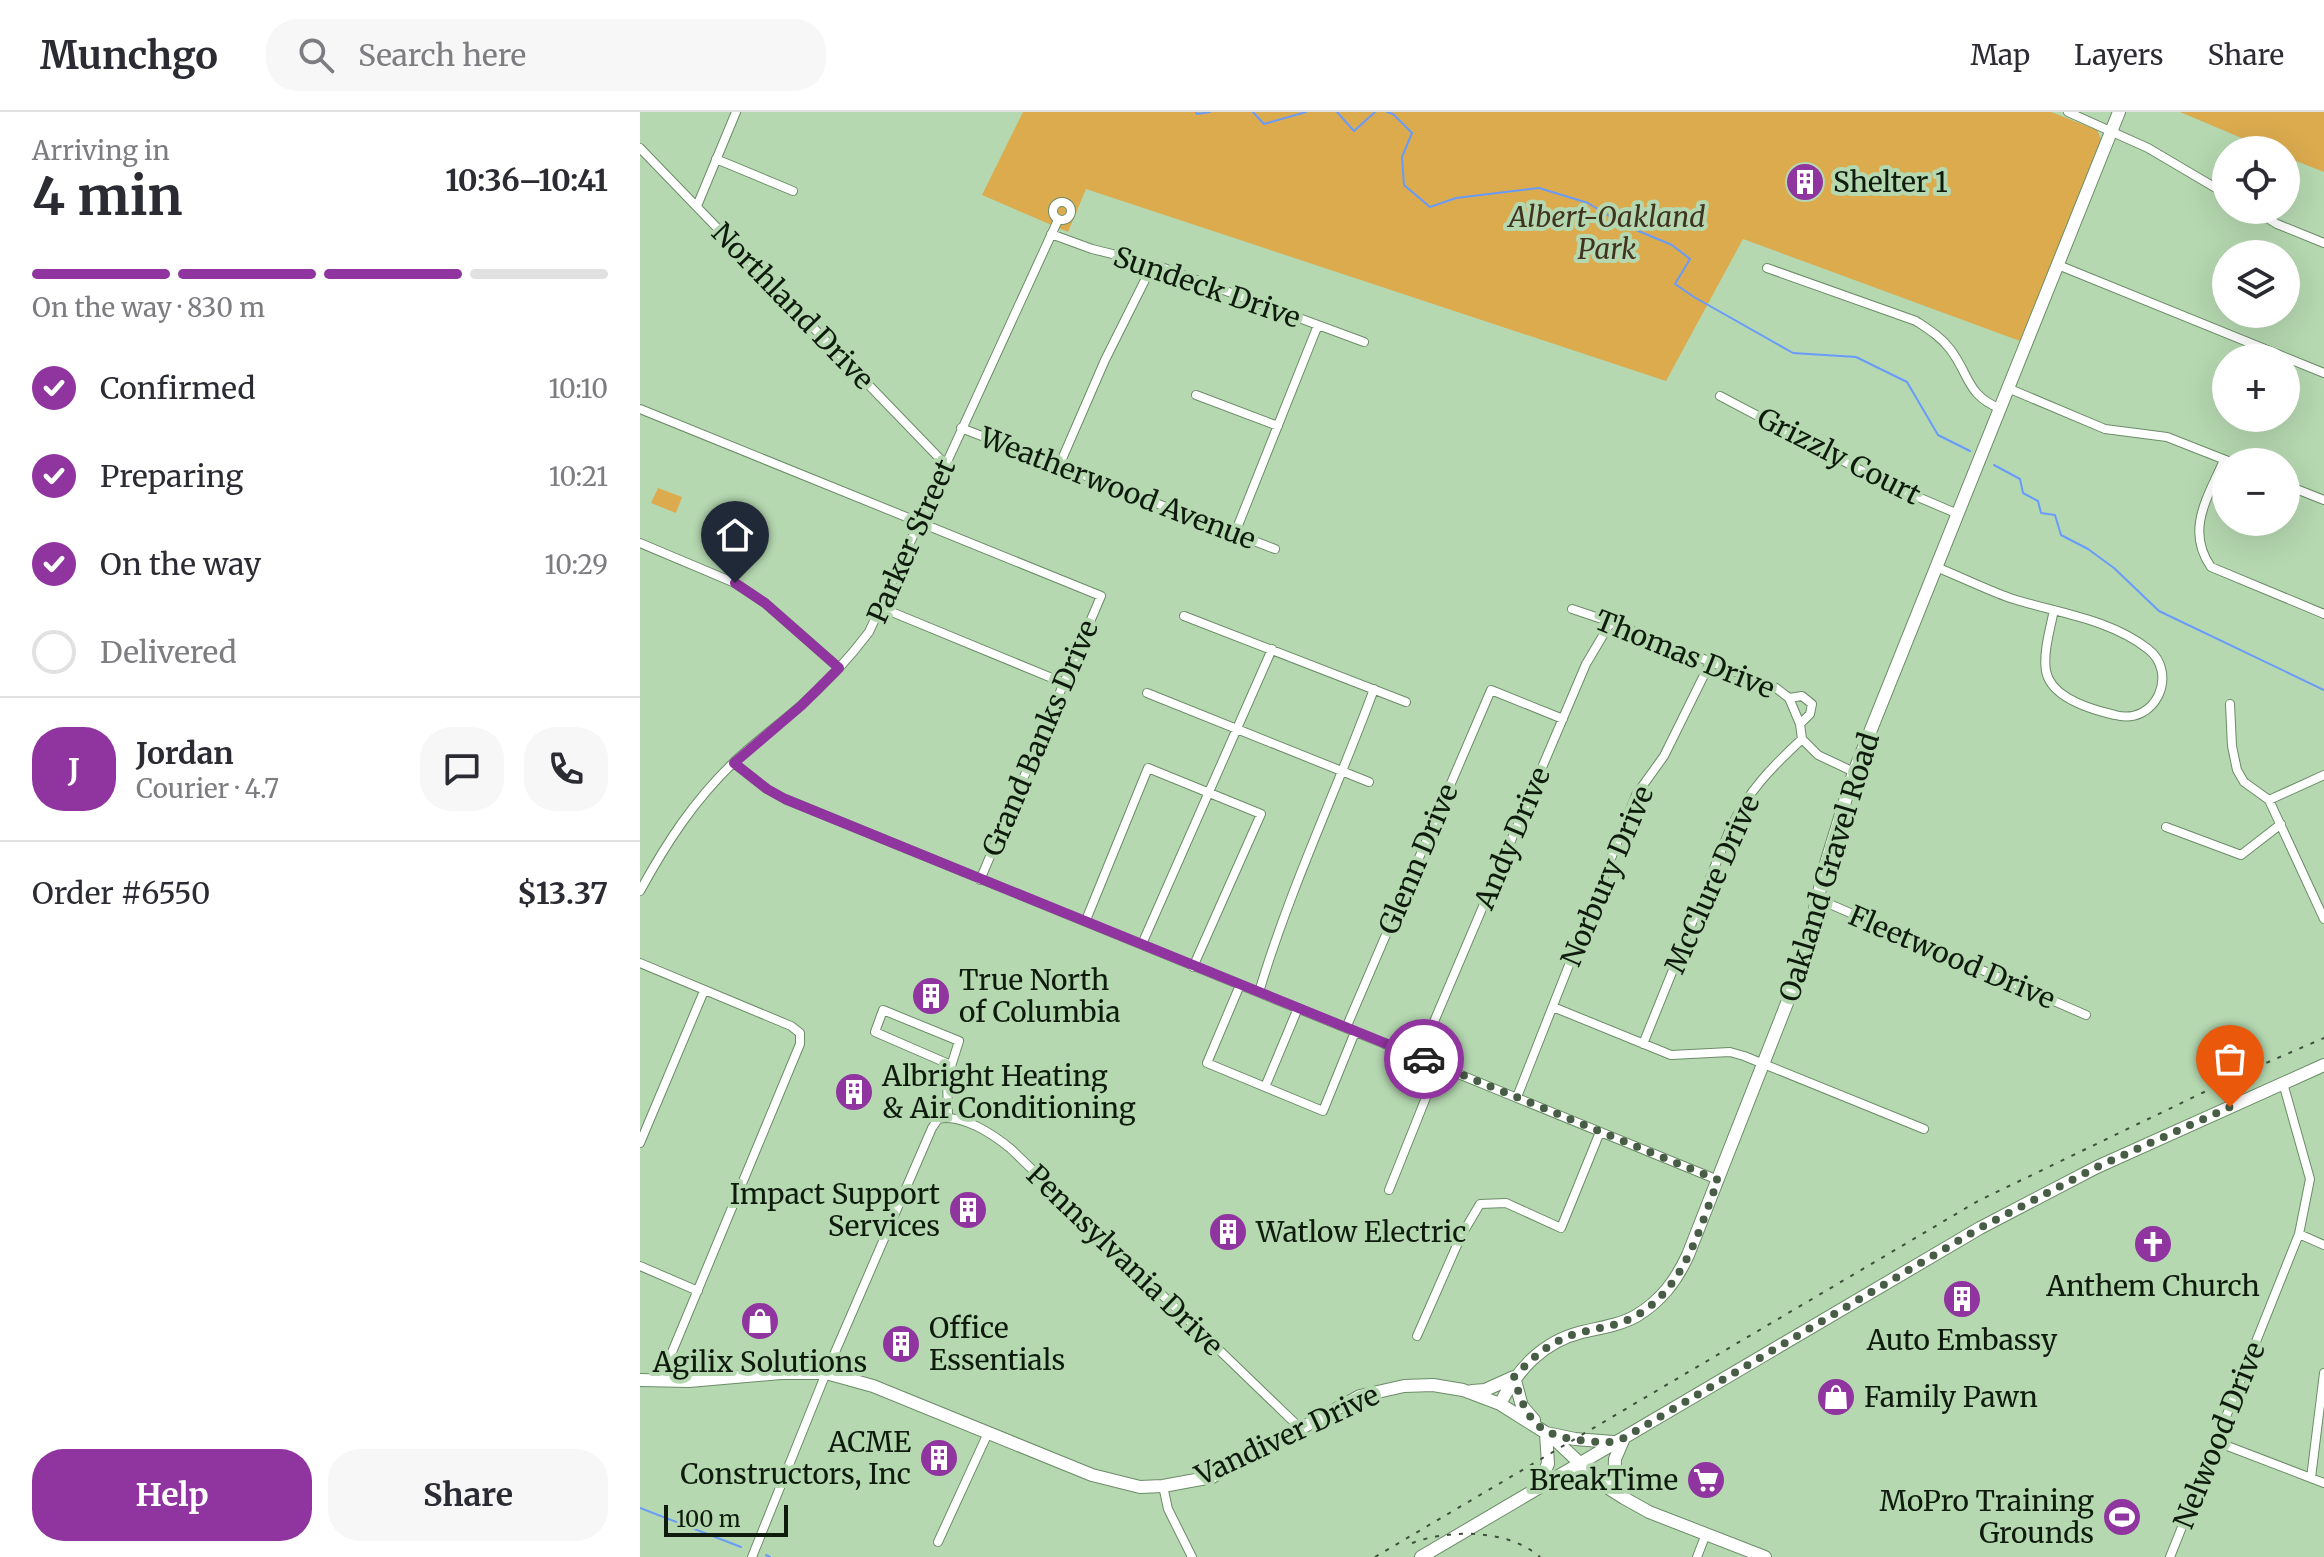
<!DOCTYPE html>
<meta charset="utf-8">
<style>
body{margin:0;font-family:Merriweather,serif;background:#f7f7f7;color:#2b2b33;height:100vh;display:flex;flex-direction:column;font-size:30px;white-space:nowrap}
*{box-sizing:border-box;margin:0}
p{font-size:26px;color:#7c7c81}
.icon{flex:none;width:44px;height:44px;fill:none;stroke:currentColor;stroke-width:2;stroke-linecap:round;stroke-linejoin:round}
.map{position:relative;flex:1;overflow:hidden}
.details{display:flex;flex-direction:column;background:#fff;width:640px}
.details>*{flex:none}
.controls{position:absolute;left:1572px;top:24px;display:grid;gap:16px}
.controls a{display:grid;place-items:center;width:88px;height:88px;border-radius:50%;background:#fff;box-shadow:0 8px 32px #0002;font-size:40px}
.scale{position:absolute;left:24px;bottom:20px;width:124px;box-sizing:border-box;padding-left:8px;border:4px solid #0e1b0d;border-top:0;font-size:22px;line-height:28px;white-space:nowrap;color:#0e1b0d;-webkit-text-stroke:6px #b5d8b0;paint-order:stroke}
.pin{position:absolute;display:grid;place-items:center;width:68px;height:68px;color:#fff;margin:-82px -34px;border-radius:50% 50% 50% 0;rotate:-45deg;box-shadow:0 0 8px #0007}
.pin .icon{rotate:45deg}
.courier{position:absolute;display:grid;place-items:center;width:80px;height:80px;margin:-40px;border:6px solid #90349f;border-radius:50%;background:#fff;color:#222;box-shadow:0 2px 10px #0007}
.head em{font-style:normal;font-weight:700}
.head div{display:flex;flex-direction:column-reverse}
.head{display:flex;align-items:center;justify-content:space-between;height:136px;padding:0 32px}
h1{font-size:52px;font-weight:700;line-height:60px}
.bar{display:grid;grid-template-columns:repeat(4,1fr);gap:12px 8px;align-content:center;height:96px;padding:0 32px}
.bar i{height:10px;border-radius:6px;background:#e1e1e2}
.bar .current{background:#90349f}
.bar p{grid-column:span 4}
.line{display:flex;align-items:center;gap:20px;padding:0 32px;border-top:2px solid #e1e1e2}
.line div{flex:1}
.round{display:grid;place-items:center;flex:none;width:84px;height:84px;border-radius:32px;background:#f7f7f7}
ol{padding:0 32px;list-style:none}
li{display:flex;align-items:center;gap:24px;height:88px}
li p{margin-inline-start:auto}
li .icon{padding:8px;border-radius:50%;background:#90349f;color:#fff;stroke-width:4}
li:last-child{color:#7c7c81}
li i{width:44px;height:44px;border:4px solid #e1e1e2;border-radius:50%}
.button{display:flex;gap:16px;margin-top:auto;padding:16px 32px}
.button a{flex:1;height:92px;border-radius:32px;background:#90349f;color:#fff;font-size:32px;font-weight:700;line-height:92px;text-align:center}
.button a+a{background:#f7f7f7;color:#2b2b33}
header{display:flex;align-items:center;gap:48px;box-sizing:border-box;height:112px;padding:0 40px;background:#fff;border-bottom:2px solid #e1e1e2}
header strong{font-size:38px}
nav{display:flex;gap:44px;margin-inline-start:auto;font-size:28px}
.search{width:560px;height:72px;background:#f7f7f7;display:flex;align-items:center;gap:20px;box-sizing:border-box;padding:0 28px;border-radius:32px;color:#7c7c81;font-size:30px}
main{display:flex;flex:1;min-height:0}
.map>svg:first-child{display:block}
.green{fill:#dbab4e}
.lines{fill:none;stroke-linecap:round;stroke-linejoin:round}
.stream{stroke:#689bfa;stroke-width:2}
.street-casing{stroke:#6b8c67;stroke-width:10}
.secondary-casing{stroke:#6b8c67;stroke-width:14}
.street{stroke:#fff;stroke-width:8}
.secondary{stroke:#fff;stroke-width:12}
.rail{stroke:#3e513c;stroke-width:2;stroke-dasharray:4 8;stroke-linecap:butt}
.done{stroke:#485d46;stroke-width:8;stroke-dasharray:0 14.4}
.route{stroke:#90349f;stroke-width:10}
.labels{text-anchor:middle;stroke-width:8;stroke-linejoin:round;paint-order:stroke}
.poi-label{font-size:28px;fill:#0e1b0d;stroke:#b5d8b0;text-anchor:start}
.park-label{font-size:28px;font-style:italic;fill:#403420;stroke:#b5d8b0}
.street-label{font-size:28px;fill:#0e1b0d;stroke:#b5d8b0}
</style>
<header>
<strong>Munchgo</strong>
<div class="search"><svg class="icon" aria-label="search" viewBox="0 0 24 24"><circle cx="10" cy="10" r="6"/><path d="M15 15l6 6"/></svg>Search here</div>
<nav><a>Map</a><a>Layers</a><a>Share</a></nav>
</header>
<main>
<section class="details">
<div class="head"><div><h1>4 min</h1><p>Arriving in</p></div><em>10:36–10:41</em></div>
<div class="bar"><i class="current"></i><i class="current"></i><i class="current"></i><i></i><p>On the way · 830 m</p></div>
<ol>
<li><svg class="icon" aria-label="check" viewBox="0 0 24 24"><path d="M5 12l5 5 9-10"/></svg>Confirmed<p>10:10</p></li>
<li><svg class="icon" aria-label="check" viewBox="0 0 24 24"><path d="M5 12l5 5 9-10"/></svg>Preparing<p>10:21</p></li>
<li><svg class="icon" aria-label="check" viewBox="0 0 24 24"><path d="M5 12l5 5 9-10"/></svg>On the way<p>10:29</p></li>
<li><i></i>Delivered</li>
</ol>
<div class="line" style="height:144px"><b class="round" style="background:#90349f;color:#fff">J</b><div><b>Jordan</b><p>Courier · 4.7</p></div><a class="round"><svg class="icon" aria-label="chat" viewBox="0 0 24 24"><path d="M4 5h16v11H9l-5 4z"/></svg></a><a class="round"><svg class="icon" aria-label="phone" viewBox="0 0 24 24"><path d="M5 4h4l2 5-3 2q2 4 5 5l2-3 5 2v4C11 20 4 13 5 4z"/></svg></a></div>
<div class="line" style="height:104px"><div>Order #6550</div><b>$13.37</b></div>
<div class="button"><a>Help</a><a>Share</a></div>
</section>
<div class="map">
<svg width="1684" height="1445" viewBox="0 0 1684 1445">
<rect width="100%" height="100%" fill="#b5d8b0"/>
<!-- green -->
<path class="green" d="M 383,0 L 1411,0 L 1457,18 L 1461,27 L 1380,229 L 1103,127 L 1026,269 L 446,77 L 428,120 L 342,83 Z
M 1540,0 L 1684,0 L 1684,60 L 1646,45 L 1646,38 L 1630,38 Z
M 18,376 L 42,385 L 36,401 L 11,391 Z"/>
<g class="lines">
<!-- stream -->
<path class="stream" d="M 556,0 L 557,2 L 570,0
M 613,0 L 624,12 L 666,0
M 697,0 L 714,19 L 735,0
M 747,0 L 753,2 L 772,21 L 762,45 L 764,73 L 790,95 L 816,86 L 899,76 L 948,91 L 984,113 L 1032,133 L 1050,147 L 1035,172 L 1054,185 L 1153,241 L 1216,245 L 1267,270 L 1298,323 L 1330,339
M 1354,353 L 1380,367 L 1383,381 L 1398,389 L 1401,401 L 1415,403 L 1421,423 L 1448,437 L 1474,456 L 1519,499 L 1684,578
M 0,1396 L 101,1435
M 126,1443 L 130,1445"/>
<defs>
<path id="street" d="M 1428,0 L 1508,36 L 1586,82
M 0,36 L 305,352
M 76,47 L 153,79
M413 99a9 9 0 1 1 18 0a9 9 0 1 1-18 0Z
M 57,94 L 96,0
M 1614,98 L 1637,112 L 1684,131
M 411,122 L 452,137 L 513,152 L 724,230
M 1418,153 L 1684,261
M 1127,156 L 1276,209 C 1288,217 1301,225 1310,237 C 1330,263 1326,283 1361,297
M 1370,277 L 1465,317 L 1527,325 L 1588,349
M 556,283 L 638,314
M 1080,284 L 1245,371 L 1318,402
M 0,297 L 461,484 L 340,768
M 321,316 L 635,437
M 1584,348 C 1568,385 1545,418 1571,455 L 1684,502
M 419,354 L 465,248 L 513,152
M 1646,373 L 1684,388
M 595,421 L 678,213
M 0,431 L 95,471 L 125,491 L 199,556
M 1296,455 C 1321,465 1345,477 1370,486 C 1416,501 1468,506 1508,537 C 1539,561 1516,614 1475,603 C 1453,598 1411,586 1406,559 C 1403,541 1410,517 1414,498
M 242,496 L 424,571
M 932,497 L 971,510 L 1136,576 L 1149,586 L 1160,612 L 1162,627 L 1178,643 L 1214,660
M 544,504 L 766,590
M 507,581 L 729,670
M 1149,586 L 1162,584 L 1172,592 L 1170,602 L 1160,612
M 1590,592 L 1592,634 L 1597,658 L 1604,670 L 1629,688 L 1684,807
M 94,651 L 127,677 L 145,687 L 1078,1068
M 1629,688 L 1684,663
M 1526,715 L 1601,743 L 1641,712
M 0,779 C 27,730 53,690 93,651 C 113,632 137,614 158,596 C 184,573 208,548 229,520 L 418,108
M 1178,787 L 1446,903
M 446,808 L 508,656 L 621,702 L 553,855
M 502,832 L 632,537
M 0,851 L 151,914 L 160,921 L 160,932 L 20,1269
M 600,873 L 567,951 L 683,999 L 715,920
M 619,880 C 650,776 697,678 734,577
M 913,895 L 1031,943 L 1090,940 L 1104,944 L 1284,1017
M 706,916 L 851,578 L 923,607
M 1003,932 L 1090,717 C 1109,678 1131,656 1162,627
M 779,945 L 946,552 L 971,510
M 625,975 L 658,896
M 877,985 L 996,683 L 1024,644 L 1071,549
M 308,1004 L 307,967 L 319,929 L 243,898 L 235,920 L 311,953
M 0,1031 L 64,879
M 749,1078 L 799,953
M 1659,1122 L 1684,1133
M 0,1154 L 58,1179
M 777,1224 L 821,1124 L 840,1092 L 866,1091 L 921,1116 L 960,1020
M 1577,1330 L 1684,1371
M 1671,1366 L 1684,1261
M 523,1374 L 528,1397 L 552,1445
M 298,1430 L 348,1321
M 112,1445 L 186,1261 L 292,1016 L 298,1007 C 321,1001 353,1022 371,1037 L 659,1315
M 1057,1445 L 1066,1422
M 1530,1445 L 1659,1122 L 1670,1067 L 1643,971"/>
<path id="secondary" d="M 874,1265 L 882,1294 L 894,1308
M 0,1268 L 49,1269 L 141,1261 L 186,1261 L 233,1274 L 452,1363 L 500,1375 L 523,1374 L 572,1365 L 720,1284 L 764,1274 L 793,1273 L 823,1278 L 860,1292 L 911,1324 L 962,1372 L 984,1386 L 1009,1400 L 1125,1445
M 832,1279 L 845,1278 L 874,1265
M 860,1292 C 878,1257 902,1230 942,1220 C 960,1216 980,1213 996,1204 C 1021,1189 1036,1169 1048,1143 L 1160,858 L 1187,748 L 1214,660 L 1479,0
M 896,1376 L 908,1352 L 906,1321 L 935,1327 L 973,1330
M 974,1379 L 975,1347 L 984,1326
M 781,1445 L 1340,1116 L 1457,1055 L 1684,953"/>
</defs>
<!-- street casing -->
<use href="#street" class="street-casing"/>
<!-- secondary casing -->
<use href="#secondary" class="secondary-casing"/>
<!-- street -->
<use href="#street" class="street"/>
<!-- secondary -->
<use href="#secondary" class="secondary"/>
<!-- rail -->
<path class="rail" d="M 772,1431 C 810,1417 868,1417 900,1445
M 735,1445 L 1338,1089 L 1612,957 L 1684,926"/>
</g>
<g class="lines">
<!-- done -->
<path class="done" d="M 784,947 L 1078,1068 C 1059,1118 1044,1179 992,1206 C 976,1214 957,1216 939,1221 C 912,1228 893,1245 874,1265 C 887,1311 898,1324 947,1329 C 960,1330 973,1332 984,1326 L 1340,1116 L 1457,1055 L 1590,995"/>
<!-- route -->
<path class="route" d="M 95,471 L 125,491 L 199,556 L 162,593 L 94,651 L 127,677 L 145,687 L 784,947"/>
</g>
<!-- icons -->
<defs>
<symbol id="building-disc" viewBox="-11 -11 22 22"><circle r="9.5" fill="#90349f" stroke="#b5d8b0"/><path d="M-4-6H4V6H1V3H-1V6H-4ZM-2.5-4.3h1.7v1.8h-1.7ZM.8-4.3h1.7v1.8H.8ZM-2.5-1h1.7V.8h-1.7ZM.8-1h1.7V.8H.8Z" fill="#fff"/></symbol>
<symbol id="church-disc" viewBox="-11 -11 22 22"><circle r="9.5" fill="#90349f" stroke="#b5d8b0"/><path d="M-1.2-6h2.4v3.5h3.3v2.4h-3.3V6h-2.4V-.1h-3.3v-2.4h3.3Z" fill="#fff"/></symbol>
<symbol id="shop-disc" viewBox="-11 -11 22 22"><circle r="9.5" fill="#90349f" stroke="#b5d8b0"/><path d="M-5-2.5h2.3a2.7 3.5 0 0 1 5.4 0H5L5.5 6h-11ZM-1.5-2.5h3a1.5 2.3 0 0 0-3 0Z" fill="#fff"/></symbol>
<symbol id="supermarket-disc" viewBox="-11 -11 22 22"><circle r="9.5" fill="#90349f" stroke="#b5d8b0"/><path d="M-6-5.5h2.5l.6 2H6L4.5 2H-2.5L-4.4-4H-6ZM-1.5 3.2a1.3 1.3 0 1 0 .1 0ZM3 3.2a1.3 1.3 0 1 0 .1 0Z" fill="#fff"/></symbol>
<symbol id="stadium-disc" viewBox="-11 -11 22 22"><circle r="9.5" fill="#90349f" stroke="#b5d8b0"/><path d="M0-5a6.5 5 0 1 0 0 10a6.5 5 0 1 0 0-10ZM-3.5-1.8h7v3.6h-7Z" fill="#fff"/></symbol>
</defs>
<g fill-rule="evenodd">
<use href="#building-disc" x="1143" y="48" width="44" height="44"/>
<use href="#building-disc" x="269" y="862" width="44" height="44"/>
<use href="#building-disc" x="192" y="958" width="44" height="44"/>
<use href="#building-disc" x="306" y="1076" width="44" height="44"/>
<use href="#building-disc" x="566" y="1098" width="44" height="44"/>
<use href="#church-disc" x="1491" y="1110" width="44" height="44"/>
<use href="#building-disc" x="1300" y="1165" width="44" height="44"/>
<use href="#shop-disc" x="98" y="1187" width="44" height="44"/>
<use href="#building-disc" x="239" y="1210" width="44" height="44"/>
<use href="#shop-disc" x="1174" y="1263" width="44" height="44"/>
<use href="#building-disc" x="277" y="1324" width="44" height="44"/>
<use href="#supermarket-disc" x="1044" y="1346" width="44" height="44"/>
<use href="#stadium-disc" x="1460" y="1383" width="44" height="44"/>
</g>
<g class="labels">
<!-- poi labels -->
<g class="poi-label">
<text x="1193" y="80">Shelter 1</text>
<text x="319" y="878">True North<tspan x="319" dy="32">of Columbia</tspan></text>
<text x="242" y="974">Albright Heating<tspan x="242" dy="32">&amp; Air Conditioning</tspan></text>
<text x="300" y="1092" text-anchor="end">Impact Support<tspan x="300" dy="32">Services</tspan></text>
<text x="616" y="1130">Watlow Electric</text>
<text x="1513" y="1184" text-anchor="middle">Anthem Church</text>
<text x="289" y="1226">Office<tspan x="289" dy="32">Essentials</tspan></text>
<text x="1322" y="1238" text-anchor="middle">Auto Embassy</text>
<text x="120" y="1260" text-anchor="middle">Agilix Solutions</text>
<text x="1224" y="1295">Family Pawn</text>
<text x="271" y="1340" text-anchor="end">ACME<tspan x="271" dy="32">Constructors, Inc</tspan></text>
<text x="1038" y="1378" text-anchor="end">BreakTime</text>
<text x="1454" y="1399" text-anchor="end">MoPro Training<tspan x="1454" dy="32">Grounds</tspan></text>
</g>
<!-- park labels -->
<g class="park-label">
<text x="967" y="115">Albert-Oakland<tspan x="967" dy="32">Park</tspan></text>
</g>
<!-- street labels -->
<g class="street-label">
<text transform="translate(567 175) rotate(19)" y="10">Sundeck Drive</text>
<text transform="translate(153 194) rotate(46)" y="10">Northland Drive</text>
<text transform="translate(1199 344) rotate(27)" y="10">Grizzly Court</text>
<text transform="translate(478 376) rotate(21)" y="10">Weatherwood Avenue</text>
<text transform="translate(271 429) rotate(-66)" y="10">Parker Street</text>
<text transform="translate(1045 542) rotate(22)" y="10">Thomas Drive</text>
<text transform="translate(400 626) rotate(-67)" y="10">Grand Banks Drive</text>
<text transform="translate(872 726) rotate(-67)" y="10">Andy Drive</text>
<text transform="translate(778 747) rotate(-67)" y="10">Glenn Drive</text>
<text transform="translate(1189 755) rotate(-73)" y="10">Oakland Gravel Road</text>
<text transform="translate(967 764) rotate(-67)" y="10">Norbury Drive</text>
<text transform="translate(1072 772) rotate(-66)" y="10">McClure Drive</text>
<text transform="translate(1312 845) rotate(23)" y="10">Fleetwood Drive</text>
<text transform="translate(485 1148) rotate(44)" y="10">Pennsylvania Drive</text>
<text transform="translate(647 1323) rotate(-25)" y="10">Vandiver Drive</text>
<text transform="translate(1579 1323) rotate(-68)" y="10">Nelwood Drive</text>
</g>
</g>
</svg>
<div class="controls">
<a><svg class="icon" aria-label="locate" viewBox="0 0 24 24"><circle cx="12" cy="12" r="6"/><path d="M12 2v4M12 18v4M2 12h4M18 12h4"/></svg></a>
<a><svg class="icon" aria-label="layers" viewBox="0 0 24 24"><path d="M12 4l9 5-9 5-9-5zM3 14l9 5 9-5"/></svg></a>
<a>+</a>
<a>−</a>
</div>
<div class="scale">100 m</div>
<div class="pin" style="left:1590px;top:995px;background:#ea580c"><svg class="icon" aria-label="bag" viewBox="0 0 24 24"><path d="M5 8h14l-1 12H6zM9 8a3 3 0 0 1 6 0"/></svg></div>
<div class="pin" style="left:95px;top:471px;background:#1f2937"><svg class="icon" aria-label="home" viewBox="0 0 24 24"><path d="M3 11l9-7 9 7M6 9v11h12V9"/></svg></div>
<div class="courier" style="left:784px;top:947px"><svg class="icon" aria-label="car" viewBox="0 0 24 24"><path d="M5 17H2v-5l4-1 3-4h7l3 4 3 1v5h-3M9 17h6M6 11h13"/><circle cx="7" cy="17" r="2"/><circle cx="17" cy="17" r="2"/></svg></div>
</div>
</main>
